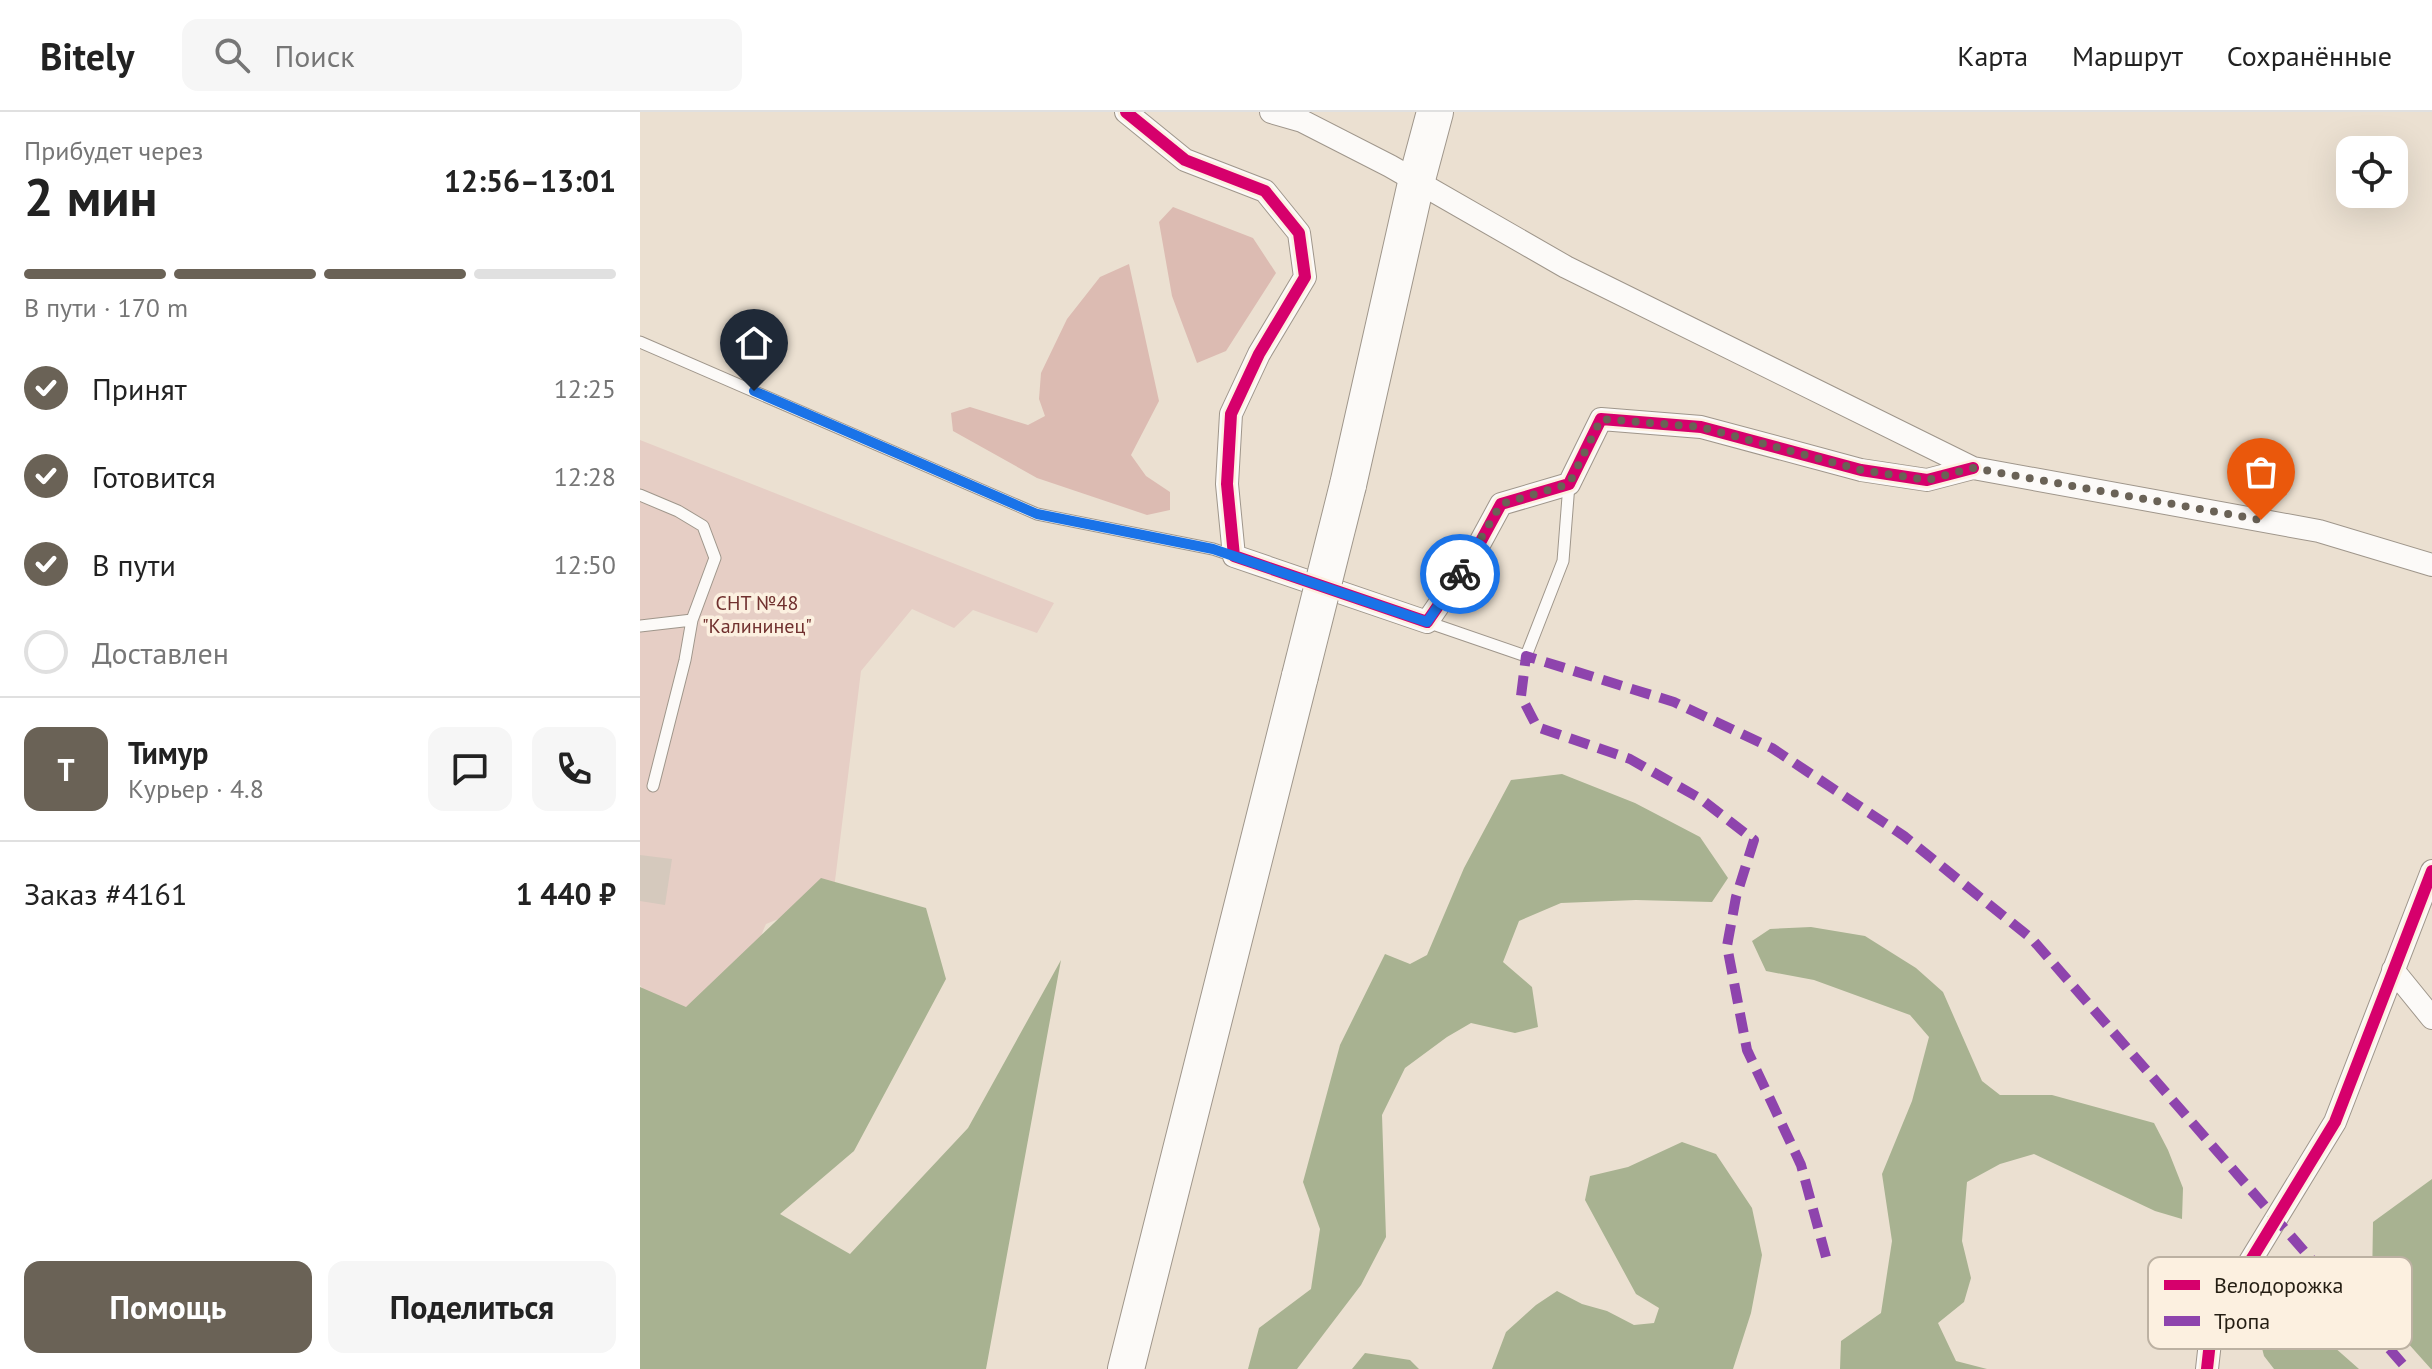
<!DOCTYPE html>
<html lang="ru">
<meta charset="utf-8">
<style>
body{margin:0;font-family:"PT Sans",sans-serif;background:#f6f6f6;color:#222;height:100vh;display:flex;flex-direction:column;font-size:30px;white-space:nowrap}
*{box-sizing:border-box;margin:0}
p{font-size:26px;color:#767676}
.icon{flex:none;width:44px;height:44px;fill:none;stroke:currentColor;stroke-width:2;stroke-linecap:round;stroke-linejoin:round}
.map{position:relative;flex:1;overflow:hidden}
.sheet{display:flex;flex-direction:column;background:#fff;width:640px}
.sheet>*{flex:none}
.tools{position:absolute;left:1696px;top:24px;display:grid;gap:16px}
.tools a{display:grid;place-items:center;width:72px;height:72px;border-radius:16px;background:#fff;box-shadow:0 8px 32px #0002;font-size:40px}
.pin{position:absolute;display:grid;place-items:center;width:68px;height:68px;color:#fff;margin:-82px -34px;border-radius:50% 50% 50% 0;rotate:-45deg;box-shadow:0 0 8px #0007}
.pin .icon{rotate:45deg}
.courier{position:absolute;display:grid;place-items:center;width:80px;height:80px;margin:-40px;border:6px solid #1a73e8;border-radius:50%;background:#fff;color:#222;box-shadow:0 2px 10px #0007}
.overview em{font-style:normal;font-weight:700}
.overview div{display:flex;flex-direction:column-reverse}
.overview{display:flex;align-items:center;justify-content:space-between;height:136px;padding:0 24px}
h1{font-size:52px;font-weight:700;line-height:60px}
.bar{display:grid;grid-template-columns:repeat(4,1fr);gap:12px 8px;align-content:center;height:96px;padding:0 24px}
.bar i{height:10px;border-radius:6px;background:#e0e0e0}
.bar .current{background:#6a6256}
.bar p{grid-column:span 4}
.line{display:flex;align-items:center;gap:20px;padding:0 24px;border-top:2px solid #e0e0e0}
.line div{flex:1}
.round{display:grid;place-items:center;flex:none;width:84px;height:84px;border-radius:16px;background:#f6f6f6}
ol{padding:0 24px;list-style:none}
li{display:flex;align-items:center;gap:24px;height:88px}
li p{margin-inline-start:auto}
li .icon{padding:8px;border-radius:50%;background:#6a6256;color:#fff;stroke-width:4}
li:last-child{color:#767676}
li i{width:44px;height:44px;border:4px solid #e0e0e0;border-radius:50%}
.primary-button{display:flex;gap:16px;margin-top:auto;padding:16px 24px}
.primary-button a{flex:1;height:92px;border-radius:16px;background:#6a6256;color:#fff;font-size:32px;font-weight:700;line-height:92px;text-align:center}
.primary-button a+a{background:#f6f6f6;color:#222}
header{display:flex;align-items:center;gap:48px;box-sizing:border-box;height:112px;padding:0 40px;background:#fff;border-bottom:2px solid #e0e0e0}
header strong{font-size:38px}
nav{display:flex;gap:44px;margin-inline-start:auto;font-size:28px}
.search{width:560px;height:72px;background:#f6f6f6;display:flex;align-items:center;gap:20px;box-sizing:border-box;padding:0 28px;border-radius:16px;color:#767676;font-size:30px}
main{display:flex;flex:1;min-height:0}
.map>svg:first-child{display:block}
.green{fill:#e6cec5}
.forest{fill:#dcbbb2}
.water{fill:#a8b291}
.building{fill:#d5c9bd}
.lines{fill:none;stroke-linecap:round;stroke-linejoin:round}
.service-casing{stroke:#9f968b;stroke-width:13}
.minor-casing{stroke:#9f968b;stroke-width:24}
.primary-casing{stroke:#9f968b;stroke-width:38}
.service{stroke:#fcfaf8;stroke-width:11}
.minor{stroke:#fcfaf8;stroke-width:22}
.primary{stroke:#fcfaf8;stroke-width:36}
.primary-bridge-casing{stroke:#9f968b;stroke-width:38;stroke-linecap:butt}
.primary-bridge{stroke:#fcfaf8;stroke-width:36}
.quiet{stroke:#8e44ad;stroke-width:10;stroke-dasharray:20 10;stroke-linecap:butt}
.cycleway-casing{stroke:#fcf0e0;stroke-width:17}
.cycleway{stroke:#d6006c;stroke-width:12}
.done{stroke:#6a6256;stroke-width:8;stroke-dasharray:0 14.4}
.route{stroke:#1a73e8;stroke-width:10}
.labels{text-anchor:middle;stroke-width:7;stroke-linejoin:round;paint-order:stroke}
.park-label{font-size:20px;fill:#70302e;stroke:#fcf0e0}
.key{fill:#fcf0e0;stroke:#bcb1a2;stroke-width:2}
.key-label{font-size:22px;fill:#251e13}
</style>
<header>
<strong>Bitely</strong>
<div class="search"><svg class="icon" aria-label="search" viewBox="0 0 24 24"><circle cx="10" cy="10" r="6"/><path d="M15 15l6 6"/></svg>Поиск</div>
<nav><a>Карта</a><a>Маршрут</a><a>Сохранённые</a></nav>
</header>
<main>
<section class="sheet">
<div class="overview"><div><h1>2 мин</h1><p>Прибудет через</p></div><em>12:56–13:01</em></div>
<div class="bar"><i class="current"></i><i class="current"></i><i class="current"></i><i></i><p>В пути · 170 m</p></div>
<ol>
<li><svg class="icon" aria-label="check" viewBox="0 0 24 24"><path d="M5 12l5 5 9-10"/></svg>Принят<p>12:25</p></li>
<li><svg class="icon" aria-label="check" viewBox="0 0 24 24"><path d="M5 12l5 5 9-10"/></svg>Готовится<p>12:28</p></li>
<li><svg class="icon" aria-label="check" viewBox="0 0 24 24"><path d="M5 12l5 5 9-10"/></svg>В пути<p>12:50</p></li>
<li><i></i>Доставлен</li>
</ol>
<div class="line" style="height:144px"><b class="round" style="background:#6a6256;color:#fff">Т</b><div><b>Тимур</b><p>Курьер · 4.8</p></div><a class="round"><svg class="icon" aria-label="chat" viewBox="0 0 24 24"><path d="M4 5h16v11H9l-5 4z"/></svg></a><a class="round"><svg class="icon" aria-label="phone" viewBox="0 0 24 24"><path d="M5 4h4l2 5-3 2q2 4 5 5l2-3 5 2v4C11 20 4 13 5 4z"/></svg></a></div>
<div class="line" style="height:104px"><div>Заказ #4161</div><b>1 440 ₽</b></div>
<div class="primary-button"><a>Помощь</a><a>Поделиться</a></div>
</section>
<div class="map">
<svg width="1792" height="1257" viewBox="0 0 1792 1257">
<rect width="100%" height="100%" fill="#ebe0d1"/>
<!-- green -->
<path class="green" d="M 0,328 L 414,491 L 397,521 L 333,498 L 314,516 L 272,497 L 221,559 L 193,785 L 126,812 L 111,847 L 46,896 L 6,881 L 0,873 Z"/>
<!-- forest -->
<path class="forest" d="M 533,95 L 613,126 L 636,161 L 586,239 L 557,251 L 532,184 L 519,110 Z
M 489,152 L 519,289 L 491,343 L 506,364 L 530,380 L 530,398 L 507,403 L 397,366 L 313,319 L 311,301 L 330,295 L 388,313 L 405,304 L 399,287 L 401,261 L 427,207 L 460,165 Z"/>
<!-- water -->
<path class="water" d="M 922,662 L 995,691 L 1060,725 L 1088,766 L 1072,790 L 996,788 L 921,791 L 879,809 L 863,850 L 892,875 L 898,915 L 875,921 L 831,911 L 807,925 L 765,956 L 742,1003 L 746,1125 L 721,1173 L 657,1257 L 608,1257 L 619,1216 L 671,1177 L 680,1117 L 663,1070 L 700,933 L 745,842 L 770,852 L 787,843 L 824,756 L 871,668 Z
M 181,766 L 286,796 L 306,867 L 214,1039 L 140,1102 L 210,1142 L 328,1016 L 421,848 L 346,1257 L 0,1257 L 0,875 L 46,895 Z
M 1171,815 L 1225,824 L 1276,856 L 1303,880 L 1342,969 L 1360,983 L 1412,983 L 1514,1011 L 1528,1038 L 1543,1076 L 1542,1107 L 1515,1099 L 1394,1042 L 1360,1052 L 1327,1070 L 1322,1129 L 1331,1166 L 1324,1190 L 1298,1211 L 1316,1249 L 1347,1257 L 1200,1257 L 1201,1229 L 1241,1201 L 1252,1129 L 1242,1062 L 1272,989 L 1289,925 L 1270,903 L 1174,868 L 1126,859 L 1112,829 L 1130,817 Z
M 1042,1030 L 1076,1042 L 1112,1096 L 1122,1143 L 1111,1201 L 1093,1257 L 852,1257 L 866,1220 L 896,1193 L 917,1179 L 942,1192 L 967,1199 L 994,1213 L 1014,1211 L 1019,1196 L 996,1182 L 945,1088 L 950,1064 L 988,1055 Z
M 1792,1067 L 1792,1257 L 1791,1257 L 1741,1201 L 1732,1172 L 1733,1110 Z
M 1632,1166 L 1657,1172 L 1682,1200 L 1685,1227 L 1719,1257 L 1634,1257 L 1624,1244 L 1614,1205 Z
M 725,1241 L 770,1248 L 779,1257 L 712,1257 Z"/>
<!-- building -->
<path class="building" d="M 0,743 L 32,747 L 25,793 L 0,789 Z"/>
<g class="lines">
<defs>
<path id="service" d="M 0,230 L 397,402 L 573,437 L 594,444
M 0,383 L 38,399 L 63,414 L 75,446 L 52,508 L 45,548 L 13,674
M 787,510 L 886,544 L 923,449 L 929,372
M 0,514 L 52,508"/>
<path id="minor" d="M 486,0 L 545,48 L 625,79 L 659,121 L 665,165 L 619,242 L 591,302 L 587,372 L 594,444 L 787,510 L 835,440 L 861,392 L 929,372 L 961,307 L 1061,315 L 1221,358 L 1287,368 L 1333,356
M 631,0 L 662,9 L 750,54 L 926,155 L 1333,356 L 1679,419 L 1792,453
M 1753,858 L 1792,906
M 1567,1257 L 1572,1212 L 1695,1010 L 1792,759"/>
<path id="primary" d="M 708,373 L 776,71 L 795,0
M 486,1257 L 660,564"/>
</defs>
<!-- service casing -->
<use href="#service" class="service-casing"/>
<!-- minor casing -->
<use href="#minor" class="minor-casing"/>
<!-- primary casing -->
<use href="#primary" class="primary-casing"/>
<!-- service -->
<use href="#service" class="service"/>
<!-- minor -->
<use href="#minor" class="minor"/>
<!-- primary -->
<use href="#primary" class="primary"/>
<defs>
<path id="primary-bridge" d="M 660,564 L 708,373"/>
</defs>
<!-- primary-bridge casing -->
<use href="#primary-bridge" class="primary-bridge-casing"/>
<!-- primary-bridge -->
<use href="#primary-bridge" class="primary-bridge"/>
<!-- quiet -->
<path class="quiet" d="M 1186,1145 L 1161,1053 L 1107,938 L 1087,834 L 1096,785 L 1114,728 L 1061,687 L 990,647 L 897,615 L 881,584 L 886,544 L 1034,590 L 1132,636 L 1264,724 L 1392,827 L 1767,1257"/>
<defs>
<path id="cycleway" d="M 486,0 L 545,48 L 625,79 L 659,121 L 665,165 L 619,242 L 591,302 L 587,372 L 594,444 L 787,510 L 835,440 L 861,392 L 929,372 L 961,307 L 1061,315 L 1221,358 L 1287,368 L 1333,356
M 1567,1257 L 1572,1212 L 1695,1010 L 1792,759"/>
</defs>
<!-- cycleway casing -->
<use href="#cycleway" class="cycleway-casing"/>
<!-- cycleway -->
<use href="#cycleway" class="cycleway"/>
</g>
<g class="lines">
<!-- done -->
<path class="done" d="M 820,462 L 861,392 L 929,372 L 961,307 L 1061,315 L 1221,358 L 1287,368 L 1333,356 L 1621,408"/>
<!-- route -->
<path class="route" d="M 114,279 L 397,402 L 573,437 L 787,510 L 820,462"/>
</g>
<g class="labels">
<!-- park labels -->
<g class="park-label">
<text x="117" y="498">СНТ №48<tspan x="117" dy="23">"Калининец"</tspan></text>
</g>
</g>
<!-- legend -->
<rect x="1508" y="1145" width="264" height="92" rx="12" class="key"/>
<rect x="1524" y="1168" width="36" height="10" fill="#d6006c"/>
<rect x="1524" y="1204" width="36" height="10" fill="#8e44ad"/>
<g class="key-label">
<text x="1574" y="1181">Велодорожка</text>
<text x="1574" y="1217">Тропа</text>
</g>
</svg>
<div class="tools">
<a><svg class="icon" aria-label="locate" viewBox="0 0 24 24"><circle cx="12" cy="12" r="6"/><path d="M12 2v4M12 18v4M2 12h4M18 12h4"/></svg></a>
</div>
<div class="pin" style="left:1621px;top:408px;background:#ea580c"><svg class="icon" aria-label="bag" viewBox="0 0 24 24"><path d="M5 8h14l-1 12H6zM9 8a3 3 0 0 1 6 0"/></svg></div>
<div class="pin" style="left:114px;top:279px;background:#1f2937"><svg class="icon" aria-label="home" viewBox="0 0 24 24"><path d="M3 11l9-7 9 7M6 9v11h12V9"/></svg></div>
<div class="courier" style="left:820px;top:462px"><svg class="icon" aria-label="bike" viewBox="0 0 24 24"><circle cx="6" cy="16" r="4"/><circle cx="18" cy="16" r="4"/><path d="M6 16l4-8h5l3 8M10 8l3 8H6M13 5h3"/></svg></div>
</div>
</main>
